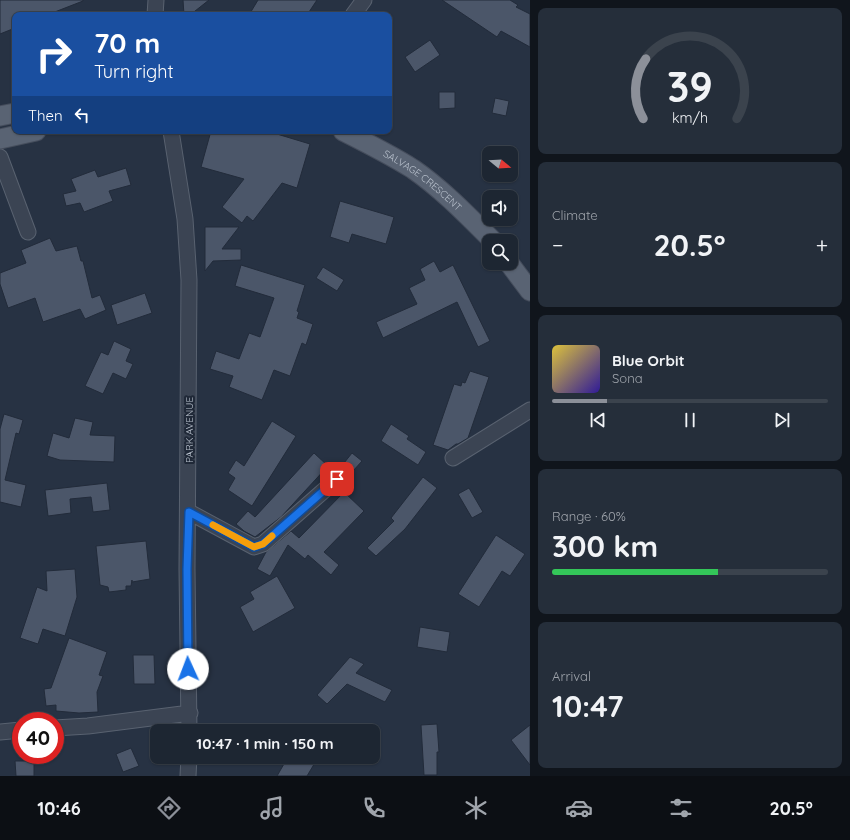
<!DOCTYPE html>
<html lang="en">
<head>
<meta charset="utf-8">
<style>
	body { margin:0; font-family:Quicksand,sans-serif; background:#252e3a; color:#f1f3f6; height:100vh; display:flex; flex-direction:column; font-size:15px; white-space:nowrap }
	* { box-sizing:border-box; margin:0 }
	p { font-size:13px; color:#a0a5ac }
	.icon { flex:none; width:22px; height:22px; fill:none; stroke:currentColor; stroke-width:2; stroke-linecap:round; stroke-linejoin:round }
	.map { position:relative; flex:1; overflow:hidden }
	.panel { display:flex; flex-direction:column; gap:8px; padding:8px; background:#10151c; width:320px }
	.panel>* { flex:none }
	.banner { position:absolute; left:12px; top:12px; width:380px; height:122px; border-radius:8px; box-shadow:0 1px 3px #0004,0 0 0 1px #3b434d; background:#1a4fa0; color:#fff; overflow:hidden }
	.needle { width:26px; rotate:108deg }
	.fabs { position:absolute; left:482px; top:146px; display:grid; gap:8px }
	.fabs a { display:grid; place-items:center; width:36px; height:36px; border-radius:8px; background:#1d2632; box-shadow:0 1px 3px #0004,0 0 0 1px #3b434d; font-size:20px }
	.speed { position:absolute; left:12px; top:712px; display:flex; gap:8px; font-size:20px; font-weight:700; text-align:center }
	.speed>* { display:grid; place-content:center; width:52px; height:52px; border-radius:50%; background:#1d2632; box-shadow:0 1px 3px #0004,0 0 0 1px #3b434d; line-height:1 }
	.speed .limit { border:6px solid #d22; background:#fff; color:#111 }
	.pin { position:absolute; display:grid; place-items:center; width:34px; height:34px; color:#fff; margin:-17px; border-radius:8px; box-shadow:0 2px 6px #0006 }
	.me { position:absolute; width:44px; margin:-22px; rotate:358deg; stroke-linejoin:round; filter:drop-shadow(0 0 3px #0008) }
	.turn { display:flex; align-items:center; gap:14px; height:84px; padding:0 16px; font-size:18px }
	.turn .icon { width:52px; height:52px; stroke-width:2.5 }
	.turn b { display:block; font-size:28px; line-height:34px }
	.then { display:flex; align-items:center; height:38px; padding:0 16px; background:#0003; gap:8px; font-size:15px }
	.big { font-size:30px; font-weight:800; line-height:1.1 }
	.panel .card { flex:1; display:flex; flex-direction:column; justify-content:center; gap:6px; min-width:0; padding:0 14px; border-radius:8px; background:#252e3a }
	.panel .dial { align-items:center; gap:0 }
	.dial svg { height:104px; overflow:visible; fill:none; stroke:#3b434d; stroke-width:7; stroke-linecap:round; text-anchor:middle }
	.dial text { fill:#f1f3f6; stroke:none }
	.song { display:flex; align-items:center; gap:12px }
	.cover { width:48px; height:48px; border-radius:6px; background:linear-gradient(135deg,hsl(50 70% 55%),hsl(250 70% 35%)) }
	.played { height:4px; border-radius:2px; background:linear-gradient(90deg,#8c9099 20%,#3b434d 20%) }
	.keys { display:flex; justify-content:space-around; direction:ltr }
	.heat { display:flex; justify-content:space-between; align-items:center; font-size:22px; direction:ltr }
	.charge { height:6px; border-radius:3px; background:linear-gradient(90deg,#34c759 60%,#3b434d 0) }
	.trip { position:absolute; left:150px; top:724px; width:230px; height:40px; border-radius:8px; background:#1d2632; box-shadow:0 1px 3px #0004,0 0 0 1px #3b434d; font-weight:800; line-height:40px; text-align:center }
	.menu { display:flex; height:64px; justify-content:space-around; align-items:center; background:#0c0f14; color:#a0a5ac }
	.menu .icon { width:28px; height:28px }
	.menu .current { color:#8c9099 }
	.menu b { font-size:18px; color:#f1f3f6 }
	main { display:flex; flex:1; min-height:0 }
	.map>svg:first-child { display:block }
	.building { fill:#4b5669; stroke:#222b3a }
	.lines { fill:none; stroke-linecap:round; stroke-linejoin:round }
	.minor-casing { stroke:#596270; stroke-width:17 }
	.major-casing { stroke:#454d5c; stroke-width:21 }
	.minor { stroke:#3b4453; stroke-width:15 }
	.major { stroke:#596373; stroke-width:19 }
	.route-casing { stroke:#114b97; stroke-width:10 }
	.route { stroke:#1a73e8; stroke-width:7 }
	.slow { stroke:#f59e0b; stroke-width:7 }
	.labels { text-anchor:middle; stroke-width:4; stroke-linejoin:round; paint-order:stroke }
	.street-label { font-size:10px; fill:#b8c0cc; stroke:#202938 }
</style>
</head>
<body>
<main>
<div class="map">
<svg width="530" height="776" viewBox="0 0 530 776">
	<rect width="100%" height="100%" fill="#273243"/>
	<path class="building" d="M0 0H83V1L47 15H15V28L0 34Z
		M183 0H209L190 15H184Z
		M258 0H317L307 15H249Z
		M442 0H510L518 5 516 7 530 14V47L501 31 497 37Z
		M430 40 440 55 415 72 405 57Z
		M439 92H455V108L439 109Z
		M495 98 509 101 506 116 492 113Z
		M211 131H251L264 134 265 131H267L310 144 297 188 282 183 253 221 247 216 242 223 222 207 244 179 201 167Z
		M126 168 131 185 109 191 113 201 84 212 80 203 66 206 63 194 76 191 71 179 95 170 98 177Z
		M340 201 394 217 386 244 352 234 349 243 330 237Z
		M205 227H239L222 249H241V260L213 261 205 271Z
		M50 238 56 251 77 246 81 261H83L92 298 100 295 106 310 85 319 80 309 43 322 35 298 8 308 0 284V273L26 263 21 250Z
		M434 261 440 272 453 265 490 341 478 347 457 302 383 338 376 322 417 304 409 288 425 280 420 269Z
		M241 265 305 285 297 311 299 312 297 318 313 324 306 345 302 343 290 376 274 370 262 400 229 387 233 376 210 369 216 351 239 359 249 333 260 337 274 298 235 286Z
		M323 267 344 280 337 291 316 278Z
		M145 293 152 313 117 325 111 305Z
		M114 341 131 349 126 361 133 364 126 379 113 373 103 394 85 386 101 352 108 355Z
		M470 371 489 377 468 438 458 444H456L448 450 433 445 454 384 461 386 462 382 465 383Z
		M4 414 23 420 19 434 16 433 5 480 26 485 21 507 0 502V429Z
		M75 418 93 422 90 435 115 436 114 462 60 460 47 456 53 433 69 438Z
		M272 421 296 436 252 506 228 490 235 478 228 473 236 460 244 466Z
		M391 424 409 436 407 439 426 452 418 465 381 441Z
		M314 453 328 466 281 517 255 537 244 531 236 524 248 511 255 517Z
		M352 453 362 461 353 471 344 463Z
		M423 477 437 488 405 529 376 556 367 548 394 521 391 518Z
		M107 483 110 510 93 512 91 497 70 499 71 513 48 516 45 490Z
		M469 488 483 512 472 518 458 494Z
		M344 492 364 511 324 552 339 565 331 575 308 555 305 559 288 545 270 576 257 569 266 552 291 531 299 538Z
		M496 535 525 554 510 576 502 571 479 607 458 594Z
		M146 541 150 579 132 582V580L131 586H126V590L109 592 108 587 100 585 96 546Z
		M75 569 77 597 65 636 43 629 38 644 20 638 37 587 47 591 46 571Z
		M277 576 295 608 253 632 240 607 254 599 250 592Z
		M420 627 450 632 447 652 417 647Z
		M69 638 107 652 99 675 103 676 97 692 98 712 79 713 56 711V705L46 706 44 689 51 688Z
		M133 655H154L155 684H134Z
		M350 657 364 664 356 673 392 690 385 702 347 684 327 704 317 695Z
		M437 724 439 752H437V775H424L421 725Z
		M530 725V765L511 740Z
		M131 748 139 766 123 772 116 754Z
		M288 757H308L316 761 307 776H277Z
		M15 761H34V776H16Z"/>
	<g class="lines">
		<g class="minor-casing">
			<path id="minor" d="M155 15 156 0
				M353 15 364 0
				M171 131 185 219 189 280 187 569 189 731
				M0 157 28 232
				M453 458 530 410
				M189 512 254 547 263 544 337 479
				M55 728 88 726 190 713
				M0 732 21 730
				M188 776 189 757"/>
		</g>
		<g class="major-casing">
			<g id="major">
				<path d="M0 116 15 113"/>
				<path id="s1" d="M343 131C367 143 391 155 413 169 442 189 468 216 493 241"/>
				<path d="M0 139 36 131"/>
				<path d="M509 263 530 291"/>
			</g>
		</g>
		<use href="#minor" class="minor"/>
		<use href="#major" class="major"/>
	</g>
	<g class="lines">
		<g class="route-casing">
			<path id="route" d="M188 669 187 569 189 512 254 547 263 544 337 479"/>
		</g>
		<use href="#route" class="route"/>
		<path class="slow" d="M213 525 254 547 263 544 272 536"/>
	</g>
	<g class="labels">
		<g class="street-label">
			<text dy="4" stroke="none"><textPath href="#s1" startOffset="94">SALVAGE CRESCENT</textPath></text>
			<text transform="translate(189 430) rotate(-90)" y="4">PARK AVENUE</text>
		</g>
	</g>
</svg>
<div class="fabs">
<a><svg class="needle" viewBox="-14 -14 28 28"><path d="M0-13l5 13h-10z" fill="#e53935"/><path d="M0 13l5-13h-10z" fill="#a0a5ac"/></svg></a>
<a><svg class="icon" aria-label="sound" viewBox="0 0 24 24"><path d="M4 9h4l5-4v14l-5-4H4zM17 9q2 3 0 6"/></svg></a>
<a><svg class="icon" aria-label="search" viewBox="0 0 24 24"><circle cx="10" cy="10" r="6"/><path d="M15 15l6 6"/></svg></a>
</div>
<div class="speed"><div class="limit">40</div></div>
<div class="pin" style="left:337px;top:479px;background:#d93025"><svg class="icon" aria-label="arrive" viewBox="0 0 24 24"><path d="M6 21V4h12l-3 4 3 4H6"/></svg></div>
<svg class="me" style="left:188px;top:669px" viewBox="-20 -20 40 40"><circle r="19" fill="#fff"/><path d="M0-13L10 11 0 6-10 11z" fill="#1a73e8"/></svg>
<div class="trip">10:47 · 1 min · 150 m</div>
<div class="banner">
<div class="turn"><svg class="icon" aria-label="right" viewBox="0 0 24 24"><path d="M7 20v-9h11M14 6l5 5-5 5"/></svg><div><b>70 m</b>Turn right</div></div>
<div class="then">Then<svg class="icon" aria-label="left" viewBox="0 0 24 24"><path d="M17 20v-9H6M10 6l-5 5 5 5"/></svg></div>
</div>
</div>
<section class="panel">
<div class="card dial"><svg viewBox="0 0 100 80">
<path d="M14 69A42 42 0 1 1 86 69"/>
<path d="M14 69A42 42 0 0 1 16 23" stroke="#8c9099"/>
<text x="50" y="56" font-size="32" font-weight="700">39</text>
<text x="50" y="72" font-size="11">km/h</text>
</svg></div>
<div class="card"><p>Climate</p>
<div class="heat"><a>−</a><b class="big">20.5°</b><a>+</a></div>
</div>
<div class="card">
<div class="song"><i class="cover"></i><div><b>Blue Orbit</b><p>Sona</p></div></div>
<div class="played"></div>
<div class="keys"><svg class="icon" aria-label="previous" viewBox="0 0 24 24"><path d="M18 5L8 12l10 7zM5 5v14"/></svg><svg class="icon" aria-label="pause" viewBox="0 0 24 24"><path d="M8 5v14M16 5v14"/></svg><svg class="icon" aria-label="next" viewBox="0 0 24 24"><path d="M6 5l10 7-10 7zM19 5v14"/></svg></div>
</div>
<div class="card"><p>Range · 60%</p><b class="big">300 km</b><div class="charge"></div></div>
<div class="card"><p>Arrival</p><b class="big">10:47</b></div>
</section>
</main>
<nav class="menu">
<b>10:46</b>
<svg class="icon current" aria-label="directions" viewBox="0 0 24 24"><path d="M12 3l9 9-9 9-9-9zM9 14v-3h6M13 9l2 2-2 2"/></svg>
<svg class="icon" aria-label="music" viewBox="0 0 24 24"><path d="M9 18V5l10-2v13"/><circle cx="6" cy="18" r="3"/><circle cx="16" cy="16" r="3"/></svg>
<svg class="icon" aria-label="phone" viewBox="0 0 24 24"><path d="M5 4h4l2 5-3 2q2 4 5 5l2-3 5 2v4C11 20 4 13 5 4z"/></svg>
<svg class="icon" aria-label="climate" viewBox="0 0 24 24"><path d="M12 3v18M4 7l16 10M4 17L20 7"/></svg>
<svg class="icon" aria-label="car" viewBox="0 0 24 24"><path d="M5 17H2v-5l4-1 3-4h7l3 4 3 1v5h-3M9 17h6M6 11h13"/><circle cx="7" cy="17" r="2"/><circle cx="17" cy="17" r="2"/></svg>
<svg class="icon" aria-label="filters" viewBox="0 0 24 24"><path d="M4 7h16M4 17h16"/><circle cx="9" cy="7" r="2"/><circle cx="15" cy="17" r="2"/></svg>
<b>20.5°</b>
</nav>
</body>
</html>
